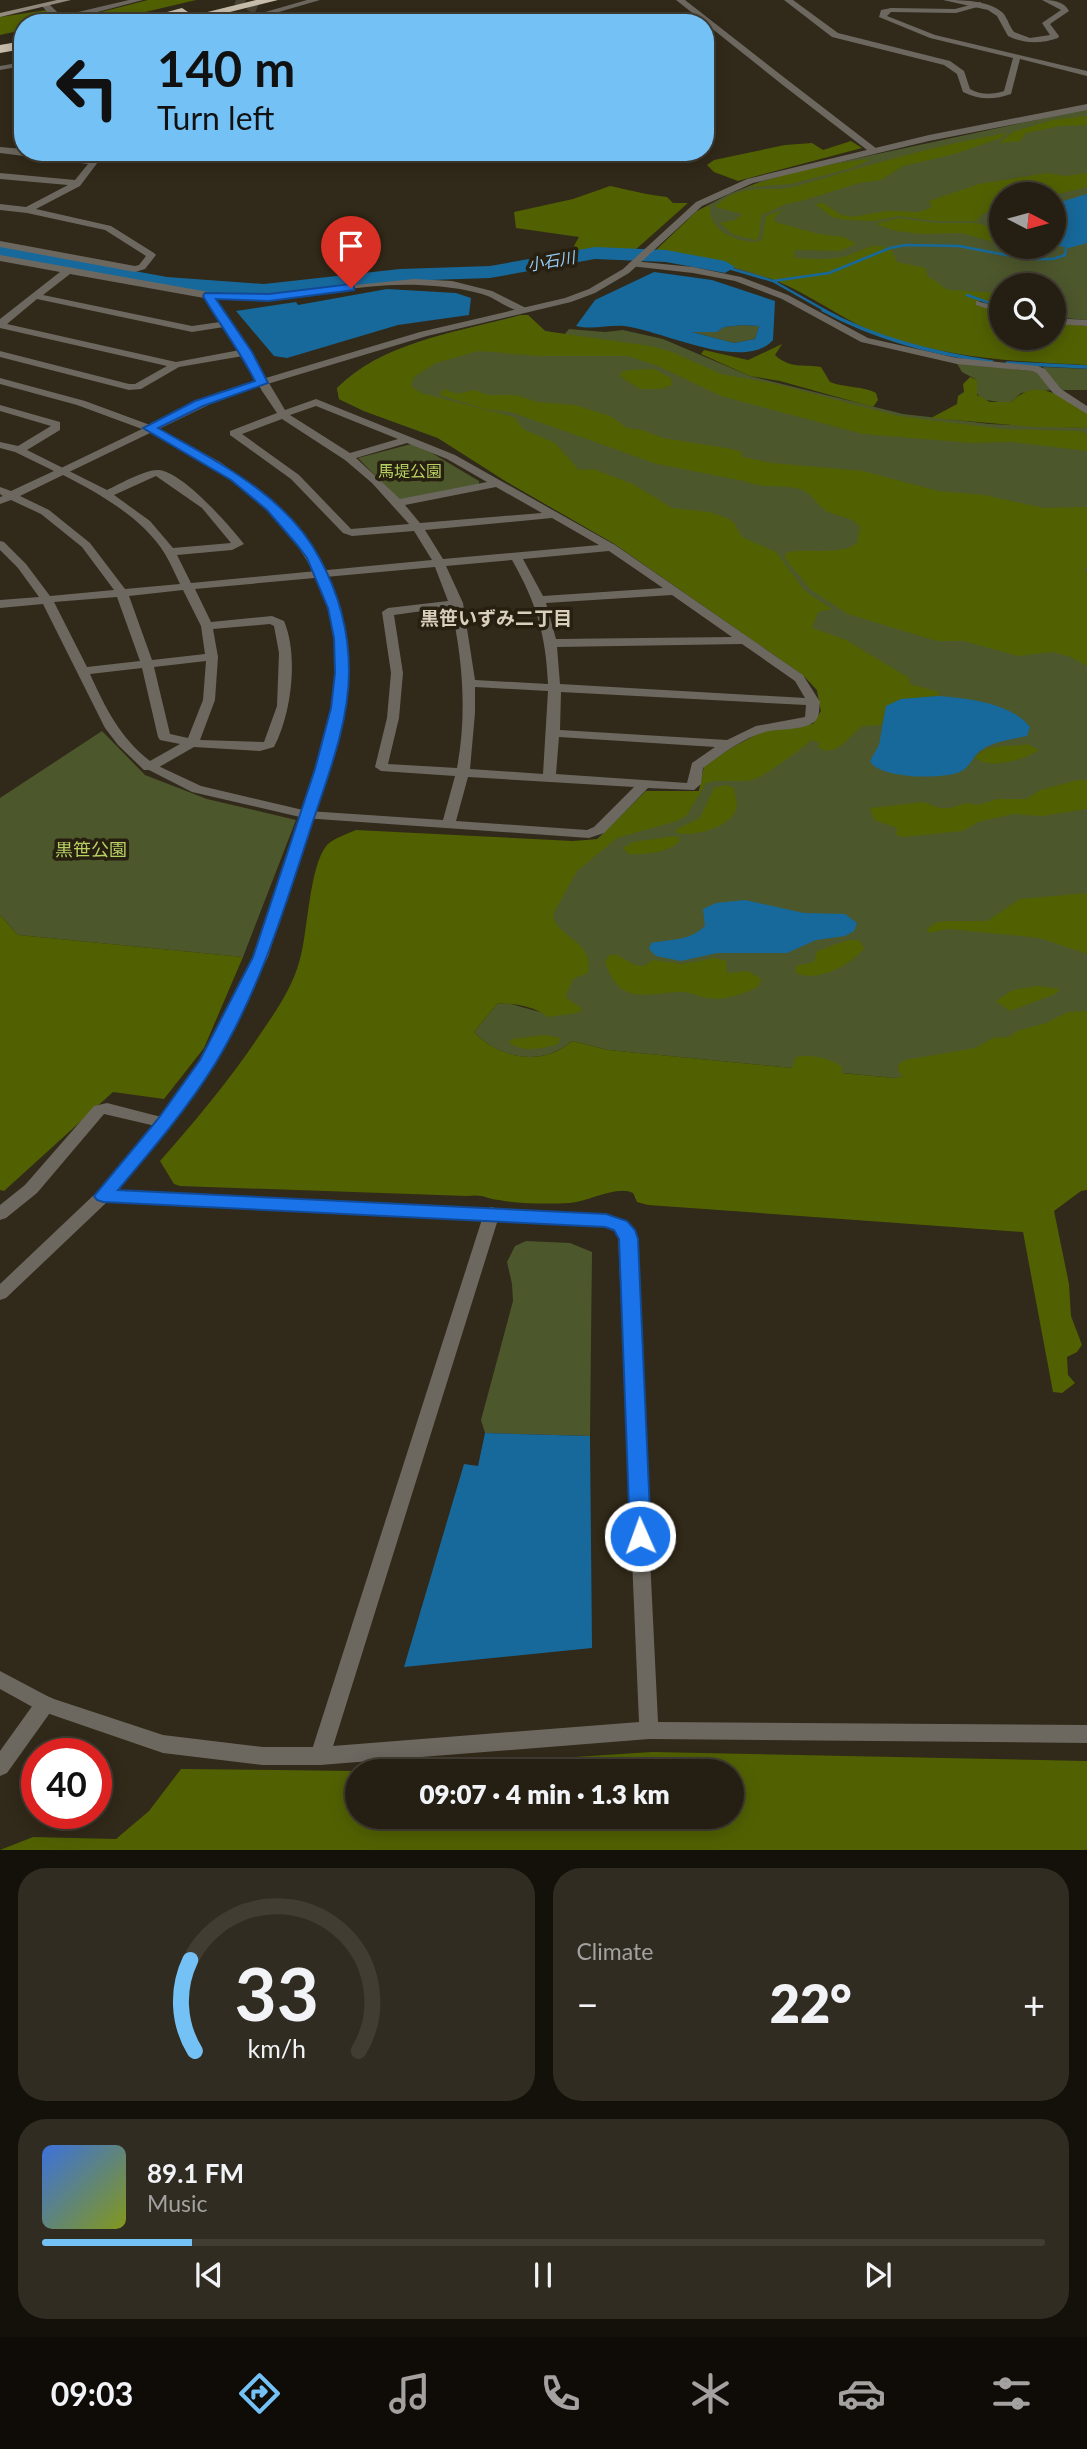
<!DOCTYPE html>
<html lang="en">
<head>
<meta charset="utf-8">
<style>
	body { margin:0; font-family:Lato,"Noto Sans JP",sans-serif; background:#312c21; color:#f1f3f6; height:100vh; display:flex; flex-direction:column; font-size:26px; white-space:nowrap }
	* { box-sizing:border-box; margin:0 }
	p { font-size:23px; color:#a3a2a0 }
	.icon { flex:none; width:38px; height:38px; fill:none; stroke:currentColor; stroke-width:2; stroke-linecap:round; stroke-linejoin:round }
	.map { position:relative; height:1850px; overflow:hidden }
	.side { display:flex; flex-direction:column; gap:18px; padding:18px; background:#14110a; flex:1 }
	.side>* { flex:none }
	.hud { position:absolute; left:14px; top:14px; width:700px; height:147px; border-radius:28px; box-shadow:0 4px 18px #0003,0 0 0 2px #423d33; background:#73c1f5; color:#111; overflow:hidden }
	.needle { width:46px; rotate:96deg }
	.controls { position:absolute; left:989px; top:182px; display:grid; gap:14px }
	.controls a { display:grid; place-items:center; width:77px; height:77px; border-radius:50%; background:#251f13; box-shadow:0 4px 18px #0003,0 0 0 2px #423d33; font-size:35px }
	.speed { position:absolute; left:21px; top:1738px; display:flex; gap:14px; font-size:35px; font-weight:700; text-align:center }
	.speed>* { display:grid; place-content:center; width:91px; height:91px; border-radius:50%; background:#251f13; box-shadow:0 4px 18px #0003,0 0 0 2px #423d33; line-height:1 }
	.speed .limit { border:10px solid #d22; background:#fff; color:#111 }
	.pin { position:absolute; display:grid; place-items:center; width:60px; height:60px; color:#fff; margin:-72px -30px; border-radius:50% 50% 50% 0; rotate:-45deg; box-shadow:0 0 7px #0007 }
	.pin .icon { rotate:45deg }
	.me { position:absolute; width:77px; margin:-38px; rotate:358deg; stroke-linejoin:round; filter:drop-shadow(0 0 5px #0008) }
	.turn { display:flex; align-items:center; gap:24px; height:147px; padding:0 28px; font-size:32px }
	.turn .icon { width:91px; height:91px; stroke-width:2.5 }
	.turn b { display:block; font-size:49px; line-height:60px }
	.big { font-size:52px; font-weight:800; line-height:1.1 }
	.side .card { flex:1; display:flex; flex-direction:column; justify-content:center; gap:10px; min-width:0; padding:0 24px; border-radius:28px; background:#312c21 }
	.side .dial { align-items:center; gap:0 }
	.dial svg { height:182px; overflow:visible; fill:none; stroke:#423d33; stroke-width:7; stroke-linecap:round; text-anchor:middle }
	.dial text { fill:#f1f3f6; stroke:none }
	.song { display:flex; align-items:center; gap:21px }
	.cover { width:84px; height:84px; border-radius:10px; background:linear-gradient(135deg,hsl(220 70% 55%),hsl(70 70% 35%)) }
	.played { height:7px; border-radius:4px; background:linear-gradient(90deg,#73c1f5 15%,#423d33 15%) }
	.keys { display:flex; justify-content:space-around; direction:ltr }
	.heat { display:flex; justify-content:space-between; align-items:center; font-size:38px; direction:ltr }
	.side .tiles { flex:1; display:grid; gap:18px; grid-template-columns:1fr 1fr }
	.card:last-child { grid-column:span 2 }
	.trip { position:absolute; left:345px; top:1759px; width:399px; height:70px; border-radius:35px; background:#251f13; box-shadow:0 4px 18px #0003,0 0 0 2px #423d33; font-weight:800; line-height:70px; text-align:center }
	.dock { display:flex; height:112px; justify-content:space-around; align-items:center; background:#0f0c08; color:#a3a2a0 }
	.dock .icon { width:49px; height:49px }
	.dock .active { color:#73c1f5 }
	.dock b { font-size:32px; color:#f1f3f6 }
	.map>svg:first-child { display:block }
	.green { fill:#4d572c; fill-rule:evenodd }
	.forest { fill:#516102 }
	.water { fill:#17699b; fill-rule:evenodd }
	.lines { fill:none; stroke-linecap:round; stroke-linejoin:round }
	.stream-far1 { stroke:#17699b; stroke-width:2.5 }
	.stream { stroke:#17699b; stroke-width:3.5 }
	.river { fill:#17699b; fill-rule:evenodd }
	.minor-tunnel { stroke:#4a4334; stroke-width:9; stroke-dasharray:9 4.5; stroke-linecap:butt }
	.minor { fill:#6c6860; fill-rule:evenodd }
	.tertiary { fill:#6c6860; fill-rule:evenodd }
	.secondary { fill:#928b7e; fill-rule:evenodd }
	.motorway { fill:#c9beab; fill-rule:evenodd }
	.route { fill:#1a73e8; stroke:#114b97; stroke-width:2 }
	.labels { text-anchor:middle; stroke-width:7; stroke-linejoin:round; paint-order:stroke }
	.far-water-label { font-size:16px; font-style:italic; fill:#96cdf8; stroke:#271f10 }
	.far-park-label { font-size:16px; fill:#b7d062; stroke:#271f10 }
	.park-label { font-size:18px; fill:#b7d062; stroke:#271f10 }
	.neighbourhood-label { font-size:19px; font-weight:bold; fill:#d9cfbb; stroke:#271f10 }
</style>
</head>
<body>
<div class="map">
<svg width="1087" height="1851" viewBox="0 0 1087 1851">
	<rect width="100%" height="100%" fill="#312919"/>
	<path class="green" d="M1087 109V320L1054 317V285H1001V306L982 300 766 278 714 262 653 253 697 211 729 194 775 176ZM1001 194H1054V247H1001Z
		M521 315H528L545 331 564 335 569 329 605 332 623 330 663 339 750 376 903 414 990 424 1087 428V1041L894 1078 608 1050 572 1041C543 1067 499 1059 474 1032L497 1004 507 1003 540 1012 541 894 646 791H699L704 767C722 753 741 742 762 732 777 726 797 726 813 724L821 711 817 690 803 675 613 543 507 482 438 438 364 411 339 399 337 388C384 341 459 332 521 315Z
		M743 325 759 326 755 339 734 343 692 332H717L724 327Z
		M956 362 1039 372 1052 390 1021 393 1011 402 1004 403 981 399 976 392 977 380 962 372Z
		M1043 367 1087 369V390H1059Z
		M415 443 479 481V485L400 501 358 458Z
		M102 731 145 775 207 799 296 820 243 957 18 935 0 915V798Z
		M526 1241 570 1243 592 1252 590 1436 485 1433 481 1420 513 1301 512 1284 507 1262 515 1246Z"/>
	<path class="forest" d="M148 0H196L99 23H63L72 19 52 23H23V30L0 35V17L54 9 57 12 43 14 41 17H70L97 13Z
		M1087 116V125L1060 126 1026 133 1020 141 999 143 1013 132 1052 120Z
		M1007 133 1001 138 955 154 903 166 881 180 859 183 801 201 786 204 761 215 759 237 756 240 734 235 720 223 735 220 743 214 715 207C742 180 769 194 797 186 867 166 935 145 1007 133Z
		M851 141 862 148 738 181 714 172 707 165 714 160 785 145 812 143 823 150Z
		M871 159 852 168 791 184 748 187C788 172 829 163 871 159Z
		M1047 173 1065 176 1087 173V187L1054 195 1001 194V207L982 214 977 221H936L899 216 874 221 847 220 832 217 815 204 823 203 841 215 853 217 886 211 920 212 932 207 929 201 979 184Z
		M610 186C630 190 647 195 667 197L673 203H688L634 251H571L579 237 516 228 514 212 573 199Z
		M710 205C705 229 742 247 762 240L766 216 782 210 774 218 775 222 819 234 844 237 857 244 839 251 795 250 794 257 797 258C812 259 828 260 843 257 860 253 871 240 891 249L897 262 925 268 928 277C938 280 940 287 949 290L999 293 1001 306 982 300 976 304 1001 313V338H1054V323L1087 326V365C1018 362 948 358 882 335 850 324 823 303 792 288 748 267 701 258 653 253L697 211Z
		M899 218 936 223H977L1001 231V244L961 233 922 234 896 231 875 224Z
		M521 315H528L545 331 650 346 672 352 721 374 776 384 898 416 1003 429 1080 431 1087 434V451L1012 442 972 443 863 434 721 396 658 366 628 356H541L478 351 436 363 414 377 411 386 421 393 514 417 523 429 555 443 579 470 593 469 633 484 672 508 709 512 727 518 734 523 742 537 776 552 805 591 832 609 818 612 812 628 846 640 909 678 910 684 939 692 938 696 901 699 886 706 881 725 862 726C849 737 835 759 818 747L819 743 812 740C801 749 763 778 751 780 736 783 722 778 706 783L686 816 677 821 617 838 577 871 553 914C553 936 596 941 588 973L573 979 566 995 568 999 583 1009 577 1013 548 1017C536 1007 513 1002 497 1004L474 1032C499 1059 544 1067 572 1041L608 1050 792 1068 796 1057C811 1054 830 1058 842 1067V1073L894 1078 903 1076 898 1071 899 1064 905 1060 975 1048 993 1038 1009 1037 1017 1031 1046 1023 1068 1012 1087 1011V1190L1081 1191 1054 1211 1069 1284 1071 1316 1082 1345 1077 1352 1067 1357 1068 1375 1075 1383 1062 1393 1053 1392 1023 1232 648 1205 637 1202 633 1193C617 1185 590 1201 570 1203 549 1204 520 1204 499 1200 484 1198 484 1194 467 1196L180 1186 174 1184 160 1161C197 1119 232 1077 263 1030 278 1008 293 986 300 959 308 932 309 866 327 845 334 838 347 834 356 830L573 841 598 839 646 791H699L704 767C722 753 741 742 762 732 776 726 797 726 813 724L821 711 817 690 803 675 613 543 507 482 438 438 364 411 339 399 337 388C384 341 459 332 521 315Z
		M782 344 775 355C790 369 803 364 821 367L830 382C845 388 864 386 876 393L878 400 873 407 780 381 750 376 701 354 704 350 748 360Z
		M654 369 671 378 672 385 661 389H640L621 377 620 373 629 370Z
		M970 377 977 380V395L990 402H1011C1038 376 1062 397 1087 413V428L1034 427 931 418 957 404 958 396 964 392 963 384Z
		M443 389 457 394 474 390 488 395H516L537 402 575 405 610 416 627 428 642 430 663 438 732 449 741 452 743 457 772 463 863 471 938 491 984 495 1043 508 1087 507V567L1084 570 1087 572V666L1071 657 1053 652 1018 656 964 641H937L848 614 811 590 786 560 785 555 788 552C808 548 841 556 857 543L860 527C851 515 838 518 825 510 816 504 812 493 800 489 781 484 763 489 744 481L657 464 511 412 485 409 440 395Z
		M1027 744 1039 750C1024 760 991 770 975 758 987 742 1009 748 1027 744Z
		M1078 780H1087V809L1042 816 1013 814 978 822 963 831 903 837 896 835 897 828 874 820 870 808 923 802 939 808H950L966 803 978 805 998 799H1026L1040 790Z
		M726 785 734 788C734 794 737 798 737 804 736 827 694 837 677 833L675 830 700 818 714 788Z
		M675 836 679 837V842C666 853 643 855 628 854L623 848 633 842Z
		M1087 893V954L1040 938 948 929 928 933 927 929 935 923 944 921H987L1020 899Z
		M0 915 18 935 243 957 204 1048 164 1099 113 1092 4 1191 0 1190Z
		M848 940H859L864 948C852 965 816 983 796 973V966L814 962 817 951Z
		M615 954 635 965 644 966 653 960 683 964 715 958 726 961 727 973 748 971 761 979 759 986C746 994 723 1001 708 998 699 997 691 992 681 992 645 993 620 1007 605 962L608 956Z
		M1038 986 1060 989 1055 994 1010 1011 996 1001 1013 990Z
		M545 1035 560 1038 558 1044C543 1049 521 1053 509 1042L512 1039Z
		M652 1752 1087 1761V1850H0L33 1837 116 1839 149 1811 181 1769 357 1771V1816H732V1771H358Z"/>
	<path class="water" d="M1087 194V243L1069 248 1054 245V204Z
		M654 272 712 280 775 301 773 340C744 373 661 330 624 326 608 325 592 330 576 326L595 300ZM743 325 759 326 755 339 734 343 692 332H717L724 327Z
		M387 289 456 293 471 298 469 315 398 325 287 358 274 356 236 311 296 302 298 305Z
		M938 696C967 698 1011 703 1030 727L1027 736C1013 739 991 742 980 751 971 758 970 769 957 773 940 779 879 779 870 761L879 745 886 706 901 699Z
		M745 900 804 913 845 914 857 923 854 931 845 936 816 940 787 953H717L681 961 656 956 649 949 651 943C671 939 690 941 705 926L703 909 716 903Z
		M485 1433 590 1436 592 1648 404 1667 464 1464 478 1466Z"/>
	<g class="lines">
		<path class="stream-far1" d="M725 267 773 281 826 311
			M773 281 829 273 890 248 906 245 959 246 1027 259H1053L1065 255 1066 248
			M967 295 1001 307"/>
		<path class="stream" d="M823 310C876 339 933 353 992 362
			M1007 363 1087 367"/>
		<path class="river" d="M0 246 167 277 264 284 400 269 490 266 595 247 666 250 725 261 735 267 725 273 666 262 595 259 490 278 400 281 264 296 167 289 0 258Z"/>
		<path class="minor-tunnel" d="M236 0 257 10
			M84 21 86 23"/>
		<path class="minor" d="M129 0H143L71 19V22C57 23 51 16 42 6L49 4 61 16Z
			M307 0H320L241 23H227Z
			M784 0H793L838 33 950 61 964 71 970 89C981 95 992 95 1004 91L1013 58 930 38 879 17 881 10 891 8 955 9 981 2V6L956 13 891 12 887 16 935 35 1087 71V76L1020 59 1011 94C994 100 979 100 963 92L957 74 944 65 832 37Z
			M23 62V66L0 70V66Z
			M784 82H790L877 149V153H871L784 86Z
			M0 147 23 149V152H46L97 160 98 162 80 186 36 209 111 226 154 253 156 255 145 269 135 272 0 247V241L135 266 139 265 146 256 105 230 27 213 0 210V204L26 207 68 185 0 179V173L75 180 88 164 0 153Z
			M0 255 220 294 258 295 414 279 452 281 492 291 526 308V312C512 313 497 298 482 294 461 288 440 286 419 285 350 282 284 306 215 299L247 346 285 410 316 399 455 455 615 545 803 675 820 702C819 708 820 718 814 722 802 731 780 728 765 732 743 738 722 754 703 768L701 784 694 790 648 788 604 833 589 838 303 818 301 815 303 812 308 811 443 820 455 776 381 771 375 767 387 718 391 673 382 612 388 608 448 601 435 567 195 589 211 622 272 616 284 621C299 656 291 715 274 747L260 751 194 747 154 770H144L118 745 105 728 43 604 0 608V600L39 597 18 568 0 550V541L4 542 26 564 50 596 114 590 82 547 41 514 11 500 0 504V497L3 496 0 494V487L11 491 54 471 15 452 0 448V442L18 446 51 426 0 411V405L60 422V430L27 450 107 490C120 484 144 470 158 470 182 471 229 525 244 544L232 550 177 555 191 583 432 560 414 531 352 536 343 533 291 479 230 435V431L277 413 262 391 243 356 179 367 141 389 129 390 0 357V351L129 384H135L167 366 0 328V319L60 272 0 261ZM70 274 204 298 220 322 192 326 43 295ZM37 299 192 332 224 327 240 350 176 362 7 324ZM316 406 398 439 350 453 290 415ZM282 419 345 460 372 483 409 524 351 529 299 475 242 434ZM407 443 447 459 487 482 400 499 356 458ZM63 475C100 494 143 518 165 554 171 564 175 574 180 584L125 589 90 543 49 510 20 496ZM156 476 202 508 231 543 173 548 150 521 114 495ZM496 487 542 513 420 523 405 505ZM552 518 599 545 443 559 425 530ZM609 551 663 588 543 596 523 559ZM512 560C536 602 546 635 548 684L475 680 463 603 446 566ZM183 590 201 626 205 654 152 660 129 596ZM672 595 732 637 556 639 546 603ZM117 597 140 661 87 667 54 602ZM451 607C463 660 467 714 457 768L388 764 399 718 403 673 394 615ZM270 624 274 626 279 653 277 706 264 742 200 740 215 700 218 657 213 629ZM742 644 795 681 805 698 560 684 557 647ZM206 661 203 700 188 738 170 734 154 667ZM142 668 158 737 160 740 180 744 150 761C120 738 105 707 90 674ZM475 687 548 691 543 774 470 769 475 713ZM561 692 806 705 805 717 756 726 727 740 560 730ZM559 737 715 747 692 763 687 783 556 774ZM468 777 634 787 594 827 587 830 456 821Z
			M633 261 693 267 741 277 788 295 868 338 957 358 1038 366 1045 369 1061 389 1087 406V414L1053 393 1037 373 1032 371 957 364 861 342 782 299 735 281 693 273 630 266 628 264Z
			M976 301 1001 307V313L976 305Z
			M1054 318 1087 320V326L1054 324Z
			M107 1103 169 1119 172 1123 169 1127 164 1128 104 1114 37 1193 6 1218 0 1220V1205L25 1185 94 1106Z
			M492 1207 498 1209 500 1213 330 1756 327 1762 320 1765 313 1762 310 1756 484 1213 486 1209Z
			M45 1696 52 1698 55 1704 52 1710 7 1773 0 1776V1751L38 1698Z"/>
		<path class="tertiary" d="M676 0H685L790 82V86H784Z
			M943 0C962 0 989 0 1003 13 1008 19 1009 26 1014 32L1030 38 1050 35 1042 23 1061 10 1042 0C1052 0 1064 1 1069 11L1050 24 1059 36 1058 38C1041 44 1024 44 1008 36L997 16 988 10Z
			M1087 104V110L929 141 753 183 702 206 629 273 595 293 571 302 427 336 227 396 159 429 220 462 261 492 276 505 317 556 341 608 347 638 348 673 344 708 328 769 268 957 213 1066 169 1127 116 1191 606 1215 632 1226 634 1230 658 1722 1087 1725V1743L649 1739 320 1765H263L163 1753 38 1710 0 1689V1671L51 1698 163 1735 263 1747H320L639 1722 618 1233 604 1227 107 1202 6 1298 0 1300V1284L97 1192 159 1119 201 1060 254 957 300 817 192 792 143 767 144 764H154L201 786 303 810C316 766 332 721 336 675 342 587 283 510 211 466 192 454 171 444 150 433L67 473H59V469L142 429 77 405 0 384V378L85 401 150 425 219 392 420 332 565 298 589 289 623 269 696 202 747 179 929 135Z"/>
		<path class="secondary" d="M57 0H71L0 17V13Z"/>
		<path class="motorway" d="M256 0H278L186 23H163Z
			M182 8 188 12 186 14 149 23H126Z
			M23 41V49L0 53V45Z"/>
	</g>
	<path class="route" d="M351 284 354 285V290L269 301 216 299 252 352 268 383 203 406 158 428C217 462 287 495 320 559 339 594 349 631 349 671 349 723 328 776 312 824 285 907 260 990 215 1064 187 1109 152 1150 118 1190L606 1214 627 1221 635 1230 638 1239 651 1536 648 1542 640 1545 633 1542 630 1536 619 1239 614 1230 605 1227 103 1202 97 1200 94 1196 158 1119 200 1060 253 957 315 769 331 708 335 673 334 638 328 608 307 558 298 546 267 510 231 480 143 428 195 401 255 381C240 351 220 325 203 296L205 293 269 294Z"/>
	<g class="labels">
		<g class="far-water-label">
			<text transform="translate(551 261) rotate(-10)" y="6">小石川</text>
		</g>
		<g class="far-park-label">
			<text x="410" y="477">馬堤公園</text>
		</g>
		<g class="park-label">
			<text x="91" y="856">黒笹公園</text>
		</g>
		<g class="neighbourhood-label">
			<text x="496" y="625">黒笹いずみ二丁目</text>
		</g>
	</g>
</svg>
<div class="controls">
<a><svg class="needle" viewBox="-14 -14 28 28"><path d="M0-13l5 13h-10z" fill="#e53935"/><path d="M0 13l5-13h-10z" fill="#a3a2a0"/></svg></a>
<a><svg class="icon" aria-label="search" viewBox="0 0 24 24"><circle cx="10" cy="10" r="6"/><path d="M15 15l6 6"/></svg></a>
</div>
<div class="speed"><div class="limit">40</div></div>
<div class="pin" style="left:351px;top:288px;background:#d93025"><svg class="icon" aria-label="arrive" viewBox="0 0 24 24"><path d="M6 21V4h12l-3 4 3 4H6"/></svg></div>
<svg class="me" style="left:640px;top:1536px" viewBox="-20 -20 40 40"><circle r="17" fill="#1a73e8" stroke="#fff" stroke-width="3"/><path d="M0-11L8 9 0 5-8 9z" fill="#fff"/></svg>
<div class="trip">09:07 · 4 min · 1.3 km</div>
<div class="hud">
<div class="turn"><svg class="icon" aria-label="left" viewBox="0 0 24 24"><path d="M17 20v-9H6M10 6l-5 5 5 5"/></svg><div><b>140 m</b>Turn left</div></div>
</div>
</div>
<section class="side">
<div class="tiles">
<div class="card dial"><svg viewBox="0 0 100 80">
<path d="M14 69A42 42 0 1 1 86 69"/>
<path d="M14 69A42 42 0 0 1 12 29" stroke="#73c1f5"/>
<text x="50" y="56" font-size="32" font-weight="700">33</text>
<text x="50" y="72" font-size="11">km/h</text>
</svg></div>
<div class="card"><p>Climate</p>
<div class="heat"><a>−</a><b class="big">22°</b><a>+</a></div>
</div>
<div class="card">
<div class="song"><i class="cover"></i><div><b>89.1 FM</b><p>Music</p></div></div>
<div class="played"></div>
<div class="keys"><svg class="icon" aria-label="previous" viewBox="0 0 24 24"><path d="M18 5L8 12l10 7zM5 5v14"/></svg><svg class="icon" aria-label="pause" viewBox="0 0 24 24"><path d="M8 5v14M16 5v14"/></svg><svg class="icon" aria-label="next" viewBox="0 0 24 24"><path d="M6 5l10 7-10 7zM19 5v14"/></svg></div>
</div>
</div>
</section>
<nav class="dock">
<b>09:03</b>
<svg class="icon active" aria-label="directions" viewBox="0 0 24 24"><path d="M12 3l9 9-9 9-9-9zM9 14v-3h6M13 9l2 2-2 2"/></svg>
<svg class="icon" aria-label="music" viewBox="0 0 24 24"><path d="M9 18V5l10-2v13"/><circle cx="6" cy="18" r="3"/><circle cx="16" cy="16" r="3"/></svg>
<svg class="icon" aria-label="phone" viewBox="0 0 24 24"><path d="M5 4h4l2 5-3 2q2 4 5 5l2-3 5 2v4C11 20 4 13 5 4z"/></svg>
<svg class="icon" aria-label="climate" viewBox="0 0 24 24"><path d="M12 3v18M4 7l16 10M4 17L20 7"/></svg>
<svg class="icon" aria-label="car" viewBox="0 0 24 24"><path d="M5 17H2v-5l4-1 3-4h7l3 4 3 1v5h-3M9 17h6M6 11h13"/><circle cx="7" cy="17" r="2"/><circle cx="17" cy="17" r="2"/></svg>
<svg class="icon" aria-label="filters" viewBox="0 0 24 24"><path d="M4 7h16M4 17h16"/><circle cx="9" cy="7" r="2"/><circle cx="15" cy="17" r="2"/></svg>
</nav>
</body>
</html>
